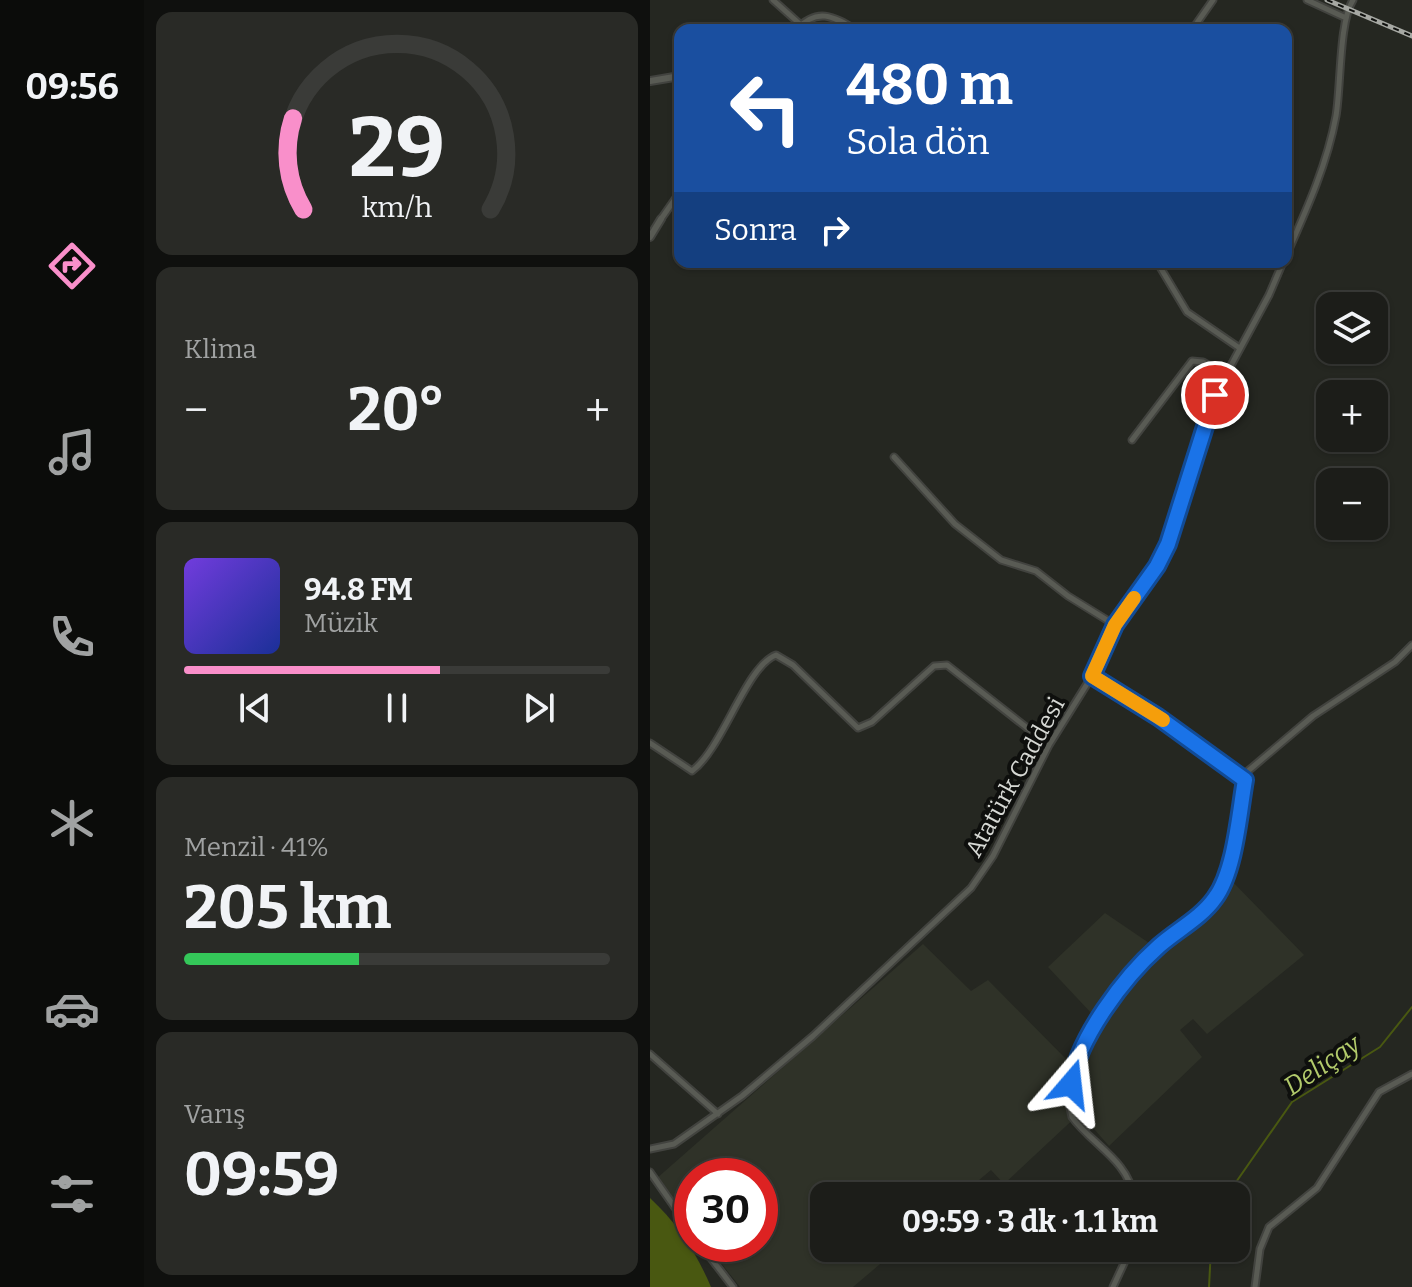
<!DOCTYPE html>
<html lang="tr">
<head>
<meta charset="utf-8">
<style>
	body { margin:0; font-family:Bitter,serif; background:#292a26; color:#f1f3f6; height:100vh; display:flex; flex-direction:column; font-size:30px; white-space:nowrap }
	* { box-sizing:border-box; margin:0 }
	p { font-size:26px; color:#a0a2a2 }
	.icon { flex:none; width:44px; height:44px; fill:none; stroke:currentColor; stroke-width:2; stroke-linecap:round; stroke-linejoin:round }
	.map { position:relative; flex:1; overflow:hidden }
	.details { display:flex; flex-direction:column; gap:12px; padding:12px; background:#0f100e; width:506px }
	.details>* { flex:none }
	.guide { position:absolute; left:24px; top:24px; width:618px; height:244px; border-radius:16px; box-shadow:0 2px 6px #0004,0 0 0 2px #3a3b38; background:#1a4fa0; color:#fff; overflow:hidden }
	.buttons { position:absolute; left:666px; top:292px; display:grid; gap:16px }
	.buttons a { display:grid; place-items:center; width:72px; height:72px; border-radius:16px; background:#1c1d19; box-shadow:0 2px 6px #0004,0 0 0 2px #3a3b38; font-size:40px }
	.speed { position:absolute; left:24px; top:1158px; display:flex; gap:16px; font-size:40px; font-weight:700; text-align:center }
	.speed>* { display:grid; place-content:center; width:104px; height:104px; border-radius:50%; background:#1c1d19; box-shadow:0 2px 6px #0004,0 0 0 2px #3a3b38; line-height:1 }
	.speed .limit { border:12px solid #d22; background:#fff; color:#111 }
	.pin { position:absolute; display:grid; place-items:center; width:68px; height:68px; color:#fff; margin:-34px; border:4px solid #fff; border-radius:50%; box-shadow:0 2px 8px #0007 }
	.me { position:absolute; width:88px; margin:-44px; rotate:17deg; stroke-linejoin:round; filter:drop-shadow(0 0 6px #0008) }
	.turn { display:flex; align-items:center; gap:28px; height:168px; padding:0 40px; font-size:36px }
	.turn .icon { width:104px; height:104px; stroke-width:2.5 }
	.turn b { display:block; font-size:56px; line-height:68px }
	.then { display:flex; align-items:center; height:76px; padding:0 40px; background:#0003; gap:16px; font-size:30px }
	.big { font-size:60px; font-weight:700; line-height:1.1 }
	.details .tile { flex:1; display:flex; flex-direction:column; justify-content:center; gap:12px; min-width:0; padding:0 28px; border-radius:16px; background:#292a26 }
	.details .dial { align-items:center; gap:0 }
	.dial svg { height:208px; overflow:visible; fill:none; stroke:#3a3b38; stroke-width:7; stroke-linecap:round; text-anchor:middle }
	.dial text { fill:#f1f3f6; stroke:none }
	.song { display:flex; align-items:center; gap:24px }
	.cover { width:96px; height:96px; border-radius:12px; background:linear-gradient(135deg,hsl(260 70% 55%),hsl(230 70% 35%)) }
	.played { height:8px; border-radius:4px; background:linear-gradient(90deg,#f98fca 60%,#3a3b38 60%) }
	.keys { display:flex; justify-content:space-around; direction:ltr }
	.heat { display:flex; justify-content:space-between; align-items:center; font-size:44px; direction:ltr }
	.charge { height:12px; border-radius:6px; background:linear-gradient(90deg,#34c759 41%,#3a3b38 0) }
	.trip { position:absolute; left:160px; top:1182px; width:440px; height:80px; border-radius:16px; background:#1c1d19; box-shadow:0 2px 6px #0004,0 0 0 2px #3a3b38; font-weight:700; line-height:80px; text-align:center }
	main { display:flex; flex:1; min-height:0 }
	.tab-bar { display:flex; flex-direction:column; width:144px; justify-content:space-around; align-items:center; background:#0b0c0a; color:#a0a2a2 }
	.tab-bar .icon { width:56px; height:56px }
	.tab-bar .selected { color:#f98fca }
	.tab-bar b { font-size:36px; color:#f1f3f6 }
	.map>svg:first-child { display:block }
	.built { fill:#2f3228 }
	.water { fill:#495811 }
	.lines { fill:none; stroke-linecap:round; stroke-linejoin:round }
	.stream { stroke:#495811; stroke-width:2 }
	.minor-casing { stroke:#42433f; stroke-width:9 }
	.tertiary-casing { stroke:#42433f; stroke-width:10 }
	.minor { stroke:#595b54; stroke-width:5 }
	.tertiary { stroke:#595b54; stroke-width:6 }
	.rail-casing { stroke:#a6a8a3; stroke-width:5 }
	.rail { stroke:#0e0f0d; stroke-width:2; stroke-dasharray:6; stroke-linecap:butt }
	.route-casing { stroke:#114b97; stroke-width:20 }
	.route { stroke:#1a73e8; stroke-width:14 }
	.slow { stroke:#f59e0b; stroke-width:14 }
	.labels { text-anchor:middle; stroke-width:8; stroke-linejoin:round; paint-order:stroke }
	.street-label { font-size:24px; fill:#d6d8d4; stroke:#0e0f0d }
	.water-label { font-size:26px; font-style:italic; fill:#b2ca6b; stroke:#0e0f0d }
</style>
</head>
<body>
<main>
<nav class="tab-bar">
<b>09:56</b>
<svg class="icon selected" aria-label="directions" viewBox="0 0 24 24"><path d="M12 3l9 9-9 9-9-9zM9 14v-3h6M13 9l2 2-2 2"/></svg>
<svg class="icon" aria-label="music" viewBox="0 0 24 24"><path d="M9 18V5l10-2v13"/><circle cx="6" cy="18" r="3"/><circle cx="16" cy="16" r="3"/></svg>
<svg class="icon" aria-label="phone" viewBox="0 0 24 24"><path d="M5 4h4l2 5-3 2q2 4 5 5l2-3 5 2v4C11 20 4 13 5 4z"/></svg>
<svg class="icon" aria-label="climate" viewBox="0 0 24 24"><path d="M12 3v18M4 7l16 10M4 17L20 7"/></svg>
<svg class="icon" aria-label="car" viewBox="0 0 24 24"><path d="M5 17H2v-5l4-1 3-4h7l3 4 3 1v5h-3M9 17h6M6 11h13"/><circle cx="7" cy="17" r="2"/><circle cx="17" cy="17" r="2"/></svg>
<svg class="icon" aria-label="filters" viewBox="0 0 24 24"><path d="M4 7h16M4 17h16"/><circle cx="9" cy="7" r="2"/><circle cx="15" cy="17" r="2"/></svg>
</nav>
<section class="details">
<div class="tile dial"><svg viewBox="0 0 100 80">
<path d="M14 69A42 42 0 1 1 86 69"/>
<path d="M14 69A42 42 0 0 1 10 34" stroke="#f98fca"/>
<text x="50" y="56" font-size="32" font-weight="700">29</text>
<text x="50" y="72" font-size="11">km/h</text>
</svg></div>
<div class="tile"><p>Klima</p>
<div class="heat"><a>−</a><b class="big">20°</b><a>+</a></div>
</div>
<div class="tile">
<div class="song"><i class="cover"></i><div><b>94.8 FM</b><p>Müzik</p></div></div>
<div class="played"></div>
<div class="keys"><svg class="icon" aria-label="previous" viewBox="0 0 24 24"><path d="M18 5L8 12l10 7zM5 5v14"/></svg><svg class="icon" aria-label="pause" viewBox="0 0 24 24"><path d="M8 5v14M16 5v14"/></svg><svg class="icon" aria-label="next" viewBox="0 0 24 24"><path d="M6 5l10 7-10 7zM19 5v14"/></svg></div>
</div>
<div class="tile"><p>Menzil · 41%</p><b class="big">205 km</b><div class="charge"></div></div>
<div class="tile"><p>Varış</p><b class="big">09:59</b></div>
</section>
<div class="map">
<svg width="762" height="1287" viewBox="0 0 762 1287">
	<rect width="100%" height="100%" fill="#252721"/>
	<path class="built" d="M580 879 654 955 557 1034 543 1019 530 1030 552 1057 459 1146 430 1113 354 1184 341 1170 310 1196H174V1248H249L203 1287H90L56 1244H110V1176H42V1225L6 1179 273 944 321 991 338 980 417 1060 443 1015 398 967 455 913 502 945Z"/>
	<path class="water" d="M0 1198C28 1224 46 1252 61 1287H0Z"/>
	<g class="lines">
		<path class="stream" d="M580 1196 584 1185 642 1102 730 1047 762 1007
			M559 1287 561 1248"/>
		<g class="minor-casing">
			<path id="minor" d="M123 0 151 25
				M657 0 696 18
				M146 30C167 7 183 16 206 30
				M542 30 563 0
				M11 219 30 192
				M636 256C656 211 677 165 686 116 691 87 689 21 703 0
				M507 262 537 312 588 347
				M482 440 542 361 553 362 575 374
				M244 457 305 524 351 560 386 571 418 596 465 625
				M442 676 508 717 595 780
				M0 743 42 771C73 748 96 666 126 655L143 665 208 728 222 722 284 666 297 665 399 745
				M0 1054 68 1114
				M0 1149 24 1144 92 1096 163 1036 321 888 343 856 399 745 442 676 465 625 507 566 518 544 565 395 619 295 633 262
				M0 1172 42 1232
				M483 1196C479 1161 441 1144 422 1117 406 1062 464 992 499 955 524 928 556 915 574 882L598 771 663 716 745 662 762 645
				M50 1244 83 1287
				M463 1287 481 1248
				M605 1287 610 1249 619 1227 667 1188 729 1092 762 1074"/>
		</g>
		<g class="tertiary-casing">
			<path id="tertiary" d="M0 81 30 76
				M0 237 11 219"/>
		</g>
		<use href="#minor" class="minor"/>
		<use href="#tertiary" class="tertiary"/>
		<g class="rail-casing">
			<path id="rail" d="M677 0 762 36"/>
		</g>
		<use href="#rail" class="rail"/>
	</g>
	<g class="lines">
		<g class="route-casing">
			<path id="route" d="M421 1084C428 1038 474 977 509 946 527 930 551 918 565 898 585 871 589 814 595 780L508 717 442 676 465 625 507 566 518 544 565 395"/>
		</g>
		<use href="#route" class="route"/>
		<path class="slow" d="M484 598 465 625 442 676 513 720"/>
	</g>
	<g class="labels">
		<g class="street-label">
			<text transform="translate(365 777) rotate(-61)" y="8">Atatürk Caddesi</text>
		</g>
		<g class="water-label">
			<text transform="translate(672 1065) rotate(-34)" y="9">Deliçay</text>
		</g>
	</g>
</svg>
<div class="buttons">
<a><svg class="icon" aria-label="layers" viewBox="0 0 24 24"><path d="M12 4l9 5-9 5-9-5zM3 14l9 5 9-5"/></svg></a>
<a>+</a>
<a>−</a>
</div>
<div class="speed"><div class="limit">30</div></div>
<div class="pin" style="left:565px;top:395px;background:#d93025"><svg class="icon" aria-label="arrive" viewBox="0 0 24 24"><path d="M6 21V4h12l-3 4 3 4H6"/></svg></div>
<svg class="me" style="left:421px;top:1084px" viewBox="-20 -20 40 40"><path d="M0-17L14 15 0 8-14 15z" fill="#1a73e8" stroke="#fff" stroke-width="4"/></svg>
<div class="trip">09:59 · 3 dk · 1.1 km</div>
<div class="guide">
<div class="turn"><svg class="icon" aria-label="left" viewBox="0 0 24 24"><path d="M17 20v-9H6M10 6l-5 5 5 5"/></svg><div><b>480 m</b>Sola dön</div></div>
<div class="then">Sonra<svg class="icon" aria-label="right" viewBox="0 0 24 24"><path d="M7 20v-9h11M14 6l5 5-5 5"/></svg></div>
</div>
</div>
</main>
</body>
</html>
